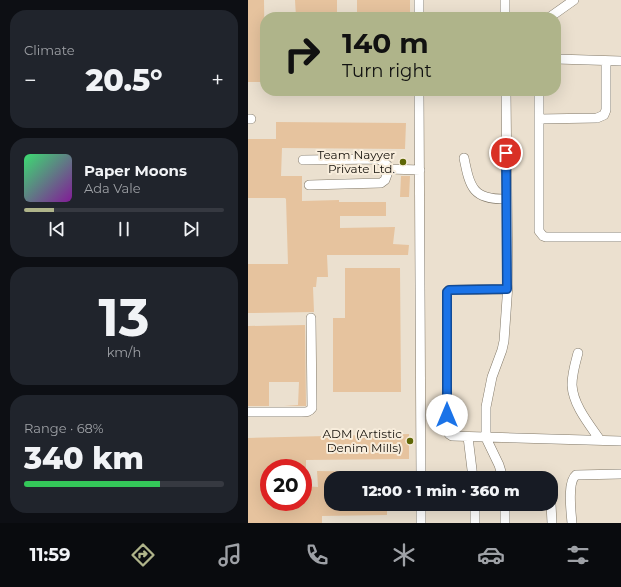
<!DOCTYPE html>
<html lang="en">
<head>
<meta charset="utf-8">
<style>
	body { margin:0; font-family:Montserrat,sans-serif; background:#20242c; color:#f1f3f6; height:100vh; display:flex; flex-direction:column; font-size:15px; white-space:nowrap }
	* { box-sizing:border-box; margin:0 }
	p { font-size:13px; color:#9ea1a6 }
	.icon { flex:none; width:22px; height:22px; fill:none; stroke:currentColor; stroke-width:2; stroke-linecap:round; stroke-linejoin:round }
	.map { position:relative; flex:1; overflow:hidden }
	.panel { display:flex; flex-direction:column; gap:10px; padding:10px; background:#0d0f14; width:248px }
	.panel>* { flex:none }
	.hud { position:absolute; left:12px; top:12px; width:301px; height:84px; border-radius:16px; box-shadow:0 4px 16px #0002; background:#afb48a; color:#111; overflow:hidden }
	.speed { position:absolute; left:12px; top:459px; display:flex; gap:8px; font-size:20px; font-weight:700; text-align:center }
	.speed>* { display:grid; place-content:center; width:52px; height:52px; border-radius:50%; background:#171b24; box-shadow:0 4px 16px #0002; line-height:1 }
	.speed .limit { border:6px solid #d22; background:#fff; color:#111 }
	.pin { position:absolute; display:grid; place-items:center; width:34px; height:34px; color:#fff; margin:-17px; border:2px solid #fff; border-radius:50%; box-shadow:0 1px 4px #0007 }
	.me { position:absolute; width:44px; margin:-22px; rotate:0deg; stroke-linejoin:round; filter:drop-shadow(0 0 3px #0008) }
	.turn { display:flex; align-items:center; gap:14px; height:84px; padding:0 16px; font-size:18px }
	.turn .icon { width:52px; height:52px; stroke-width:2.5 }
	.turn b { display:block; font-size:28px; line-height:34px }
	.big { font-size:30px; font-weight:800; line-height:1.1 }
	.panel .widget { flex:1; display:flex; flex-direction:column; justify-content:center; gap:6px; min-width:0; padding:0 14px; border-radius:16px; background:#20242c }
	.panel .dial { align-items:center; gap:0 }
	.dial b { font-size:52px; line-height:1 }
	.song { display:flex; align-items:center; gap:12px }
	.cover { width:48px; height:48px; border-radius:6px; background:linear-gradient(135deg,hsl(140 70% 55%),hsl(290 70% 35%)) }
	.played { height:4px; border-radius:2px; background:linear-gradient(90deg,#afb48a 15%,#363941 15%) }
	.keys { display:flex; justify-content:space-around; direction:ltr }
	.heat { display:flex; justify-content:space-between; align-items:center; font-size:22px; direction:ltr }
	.charge { height:6px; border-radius:3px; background:linear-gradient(90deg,#34c759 68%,#363941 0) }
	.trip { position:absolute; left:76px; top:471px; width:234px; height:40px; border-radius:16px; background:#171b24; box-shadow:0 4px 16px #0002; font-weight:800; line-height:40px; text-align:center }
	.dock { display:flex; height:64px; justify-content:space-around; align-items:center; background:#090b0e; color:#9ea1a6 }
	.dock .icon { width:28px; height:28px }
	.dock .selected { color:#afb48a }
	.dock b { font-size:18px; color:#f1f3f6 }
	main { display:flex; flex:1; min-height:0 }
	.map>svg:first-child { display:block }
	.building { fill:#e6c39e }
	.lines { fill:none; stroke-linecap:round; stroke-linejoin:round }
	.minor-casing { stroke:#817868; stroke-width:10 }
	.minor { stroke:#fff; stroke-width:9 }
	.route-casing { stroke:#114b97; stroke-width:10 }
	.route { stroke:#1a73e8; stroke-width:7 }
	.poi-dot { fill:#5e6605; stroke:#f8eddc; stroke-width:1.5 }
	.labels { text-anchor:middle; stroke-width:4; stroke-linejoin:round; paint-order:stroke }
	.poi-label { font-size:12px; fill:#16120c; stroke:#f8eddc; text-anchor:end }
</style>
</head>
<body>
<main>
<section class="panel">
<div class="widget"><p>Climate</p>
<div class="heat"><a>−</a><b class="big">20.5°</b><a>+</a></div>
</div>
<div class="widget">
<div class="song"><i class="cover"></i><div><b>Paper Moons</b><p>Ada Vale</p></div></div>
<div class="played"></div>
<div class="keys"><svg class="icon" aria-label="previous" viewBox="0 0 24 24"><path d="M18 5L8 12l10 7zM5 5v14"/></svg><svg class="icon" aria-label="pause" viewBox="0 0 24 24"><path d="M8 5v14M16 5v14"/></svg><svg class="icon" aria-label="next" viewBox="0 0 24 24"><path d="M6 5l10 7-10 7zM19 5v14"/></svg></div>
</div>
<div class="widget dial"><b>13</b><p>km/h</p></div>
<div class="widget"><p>Range · 68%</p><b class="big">340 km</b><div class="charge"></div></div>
</section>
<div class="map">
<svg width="373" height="523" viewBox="0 0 373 523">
	<rect width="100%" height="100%" fill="#ebe0cf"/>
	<path class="building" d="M0 0H16L17 82H0Z
		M47 0H89V17H48Z
		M109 0H162V17H109Z
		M28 122 158 123 157 149 34 148 33 176H54V201L91 200V202H138V216H92V228L147 227 145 244 161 245 160 255H79L80 277H69L68 287H65L66 312 0 313V264H40L38 199 37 198H0V139H28Z
		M153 176H162L161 197H152Z
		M97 268H152L153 392H85V318H97Z
		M57 325 58 406H36L50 405 51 382H21V406H0V326Z
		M161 434V459L58 460V468H21V502H55V486L70 487 69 471 138 472V478H83V504H139V515L74 516V523H0V438Z"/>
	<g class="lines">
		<g class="minor-casing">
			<path id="minor" d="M171 0V17
				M257 0V17
				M302 17 326 0
				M308 59 373 61
				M171 91 173 478
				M291 91V231L295 236 298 237H373
				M0 119H3
				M291 119 349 118 356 115 358 110V61
				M216 158C222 188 225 200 259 199
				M55 160 131 159 139 165 141 169 172 170
				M61 185 133 183 137 180 141 169
				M259 289 201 290 199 292V430L201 434 204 436 373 441
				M330 353C327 364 324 374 324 385 325 405 341 424 352 440
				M0 412H54C59 412 61 412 64 408L63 318
				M220 437 225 478
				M255 478 251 465 238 438V407L244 377 254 350 256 341 260 284 258 91
				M173 504V523
				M227 504V523
				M257 504V523
				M303 504 304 523
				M324 523C323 511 319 482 328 475L373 474"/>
		</g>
		<use href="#minor" class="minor"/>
	</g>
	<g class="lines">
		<g class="route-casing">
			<path id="route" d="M199 415V292L201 290 259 289 258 153"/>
		</g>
		<use href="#route" class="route"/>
	</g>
	<g class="poi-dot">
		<circle cx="155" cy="162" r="4"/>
		<circle cx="162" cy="441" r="4"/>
	</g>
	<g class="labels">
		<g class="poi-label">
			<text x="147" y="159">Team Nayyer<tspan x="147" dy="14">Private Ltd.</tspan></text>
			<text x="154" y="438">ADM (Artistic<tspan x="154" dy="14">Denim Mills)</tspan></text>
		</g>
	</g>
</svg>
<div class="speed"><div class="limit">20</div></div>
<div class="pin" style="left:258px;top:153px;background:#d93025"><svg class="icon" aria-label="arrive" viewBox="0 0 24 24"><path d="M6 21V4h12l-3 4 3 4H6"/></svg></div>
<svg class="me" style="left:199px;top:415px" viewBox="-20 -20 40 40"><circle r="19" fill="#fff"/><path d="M0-13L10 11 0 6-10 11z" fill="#1a73e8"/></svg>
<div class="trip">12:00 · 1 min · 360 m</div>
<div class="hud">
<div class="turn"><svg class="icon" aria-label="right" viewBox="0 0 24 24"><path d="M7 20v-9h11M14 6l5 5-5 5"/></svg><div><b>140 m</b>Turn right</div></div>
</div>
</div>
</main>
<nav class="dock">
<b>11:59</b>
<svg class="icon selected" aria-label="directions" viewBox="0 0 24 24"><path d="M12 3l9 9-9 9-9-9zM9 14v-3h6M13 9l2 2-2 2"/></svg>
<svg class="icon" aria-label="music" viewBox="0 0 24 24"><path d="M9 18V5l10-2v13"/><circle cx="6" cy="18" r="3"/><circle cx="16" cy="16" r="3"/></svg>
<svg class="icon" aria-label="phone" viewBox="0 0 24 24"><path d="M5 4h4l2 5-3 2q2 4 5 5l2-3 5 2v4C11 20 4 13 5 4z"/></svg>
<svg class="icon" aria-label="climate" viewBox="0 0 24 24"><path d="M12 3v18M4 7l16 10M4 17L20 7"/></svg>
<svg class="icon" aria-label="car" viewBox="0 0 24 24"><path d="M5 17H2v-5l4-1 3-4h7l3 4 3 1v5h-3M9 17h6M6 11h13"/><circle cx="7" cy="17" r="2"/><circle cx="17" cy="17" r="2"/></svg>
<svg class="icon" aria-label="filters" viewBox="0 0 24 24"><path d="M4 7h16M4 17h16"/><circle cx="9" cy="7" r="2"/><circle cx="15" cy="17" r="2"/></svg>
</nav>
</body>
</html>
